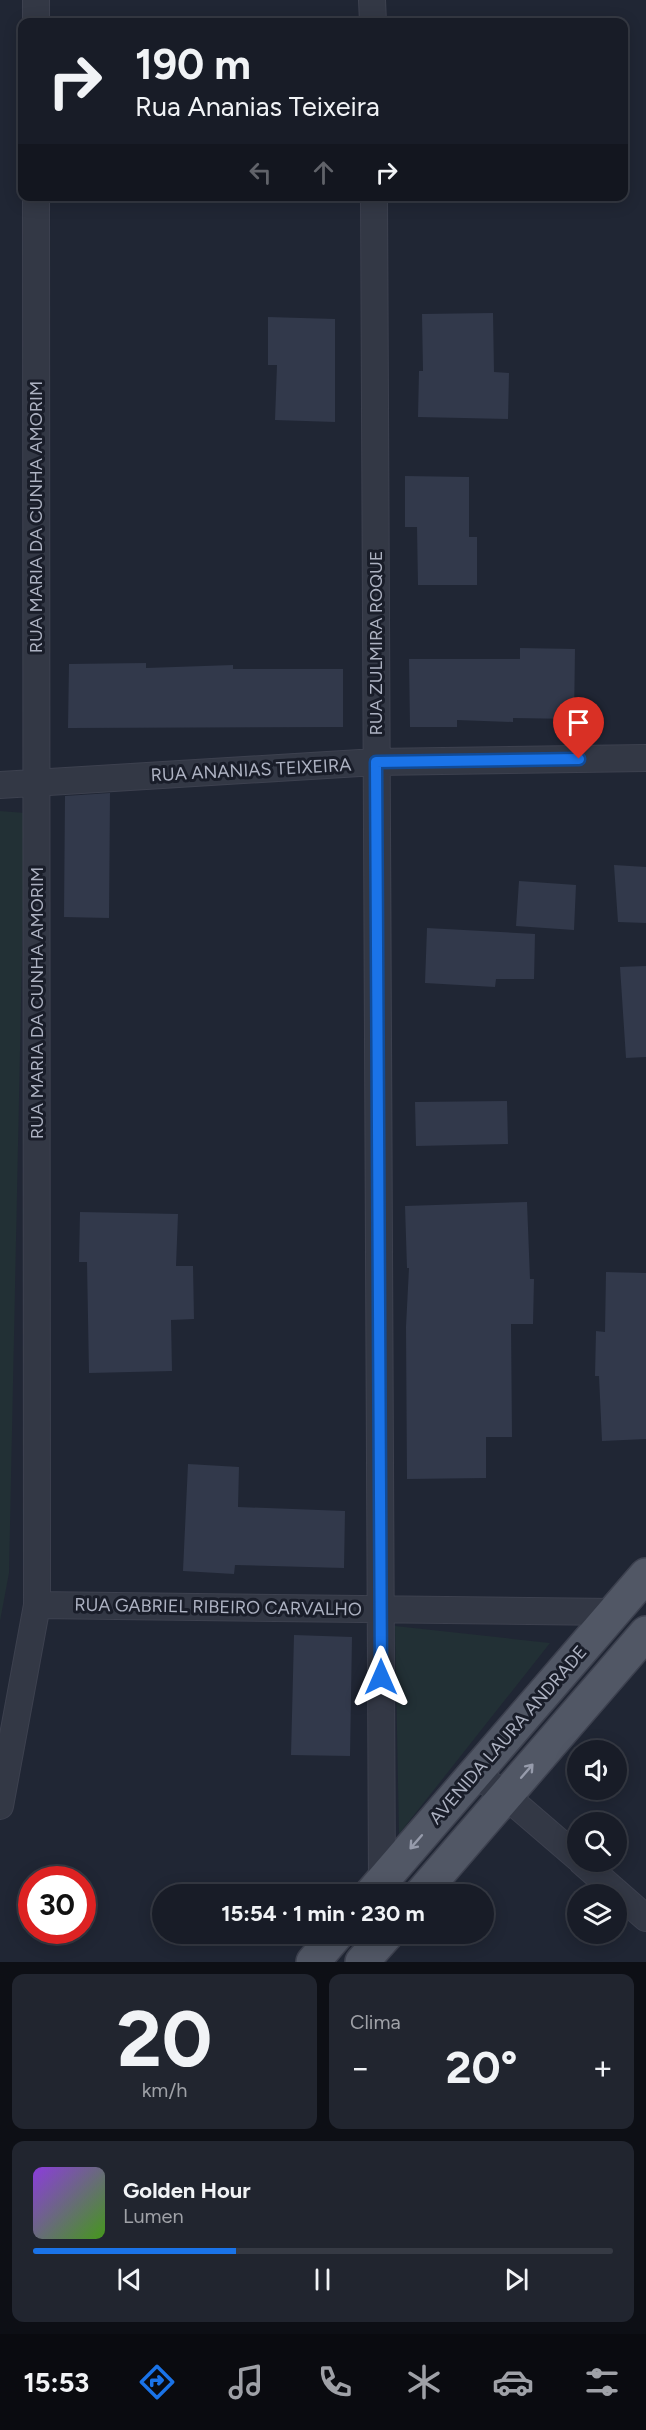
<!DOCTYPE html>
<html lang="pt">
<head>
<meta charset="utf-8">
<style>
	body { margin:0; font-family:Figtree,sans-serif; background:#21252f; color:#f1f3f6; height:100vh; display:flex; flex-direction:column; font-size:22px; white-space:nowrap }
	* { box-sizing:border-box; margin:0 }
	p { font-size:20px; color:#9fa1a7 }
	.icon { flex:none; width:33px; height:33px; fill:none; stroke:currentColor; stroke-width:2; stroke-linecap:round; stroke-linejoin:round }
	.map { position:relative; height:1962px; overflow:hidden }
	.sheet { display:flex; flex-direction:column; gap:12px; padding:12px; background:#0d0f15; flex:1 }
	.sheet>* { flex:none }
	.guide { position:absolute; left:18px; top:18px; width:610px; height:183px; border-radius:12px; box-shadow:0 3px 15px #0003,0 0 0 2px #363a44; background:#181c27; color:#f1f3f6; overflow:hidden }
	.fabs { position:absolute; left:567px; top:1740px; display:grid; gap:12px }
	.fabs a { display:grid; place-items:center; width:60px; height:60px; border-radius:50%; background:#181c27; box-shadow:0 3px 15px #0003,0 0 0 2px #363a44; font-size:30px }
	.speed { position:absolute; left:18px; top:1866px; display:flex; gap:12px; font-size:30px; font-weight:700; text-align:center }
	.speed>* { display:grid; place-content:center; width:78px; height:78px; border-radius:50%; background:#181c27; box-shadow:0 3px 15px #0003,0 0 0 2px #363a44; line-height:1 }
	.speed .limit { border:9px solid #d22; background:#fff; color:#111 }
	.pin { position:absolute; display:grid; place-items:center; width:51px; height:51px; color:#fff; margin:-62px -26px; border-radius:50% 50% 50% 0; rotate:-45deg; box-shadow:0 0 6px #0007 }
	.pin .icon { rotate:45deg }
	.me { position:absolute; width:66px; margin:-33px; rotate:0deg; stroke-linejoin:round; filter:drop-shadow(0 0 4px #0008) }
	.turn { display:flex; align-items:center; gap:21px; height:126px; padding:0 18px; font-size:27px }
	.turn .icon { width:78px; height:78px; stroke-width:2.5 }
	.turn b { display:block; font-size:42px; line-height:51px }
	.lanes { display:flex; align-items:center; height:57px; padding:0 18px; background:#0003; justify-content:center; gap:30px; direction:ltr }
	.lanes .off { opacity:.35 }
	.big { font-size:45px; font-weight:700; line-height:1.1 }
	.sheet .widget { flex:1; display:flex; flex-direction:column; justify-content:center; gap:9px; min-width:0; padding:0 21px; border-radius:12px; background:#21252f }
	.sheet .dial { align-items:center; gap:0 }
	.dial b { font-size:78px; line-height:1 }
	.song { display:flex; align-items:center; gap:18px }
	.cover { width:72px; height:72px; border-radius:9px; background:linear-gradient(135deg,hsl(270 70% 55%),hsl(100 70% 35%)) }
	.played { height:6px; border-radius:3px; background:linear-gradient(90deg,#1a73e8 35%,#363a44 35%) }
	.keys { display:flex; justify-content:space-around; direction:ltr }
	.heat { display:flex; justify-content:space-between; align-items:center; font-size:33px; direction:ltr }
	.sheet .tiles { flex:1; display:grid; gap:12px; grid-template-columns:1fr 1fr }
	.widget:last-child { grid-column:span 2 }
	.trip { position:absolute; left:152px; top:1884px; width:342px; height:60px; border-radius:30px; background:#181c27; box-shadow:0 3px 15px #0003,0 0 0 2px #363a44; font-weight:700; line-height:60px; text-align:center }
	.tabs { display:flex; height:96px; justify-content:space-around; align-items:center; background:#0a0b10; color:#9fa1a7 }
	.tabs .icon { width:42px; height:42px }
	.tabs .on { color:#1a73e8 }
	.tabs b { font-size:27px; color:#f1f3f6 }
	.map>svg:first-child { display:block }
	.green { fill:#223035 }
	.building { fill:#32394b }
	.lines { fill:none; stroke-linecap:round; stroke-linejoin:round }
	.minor-casing { stroke:#3d414f; stroke-width:28 }
	.primary-casing { stroke:#3d414f; stroke-width:36 }
	.minor { stroke:#333845; stroke-width:26 }
	.primary { stroke:#515765; stroke-width:33 }
	.oneway { stroke:#969bab }
	.route-casing { stroke:#114b97; stroke-width:15 }
	.route { stroke:#1a73e8; stroke-width:10 }
	.labels { text-anchor:middle; stroke-width:6; stroke-linejoin:round; paint-order:stroke }
	.street-label { font-size:18px; fill:#adb2c2; stroke:#191d29 }
</style>
</head>
<body>
<div class="map">
<svg width="646" height="1962" viewBox="0 0 646 1962">
	<rect width="100%" height="100%" fill="#202634"/>
	<path class="green" d="M0 811 25 813 9 1573 0 1621Z
		M395 1626 550 1643 399 1834Z"/>
	<path class="building" d="M493 313 494 372 509 373 508 419 418 417 419 371H423L422 314Z
		M268 317 335 319V422L275 420 277 365H268Z
		M405 476 469 477V537H477V585H418L417 527H405Z
		M520 648 575 649 574 719 513 718V722L457 720V727H410L409 659H520Z
		M146 663V668L233 665V669H343V727L68 728 69 664Z
		M110 793 109 918 64 917 65 796Z
		M614 865 646 867V923L618 922Z
		M519 881 576 885 574 930 516 926Z
		M427 928 535 934 534 979H496L495 987 425 983Z
		M646 966V1057L626 1058 620 967Z
		M507 1101 508 1144 416 1146 415 1102Z
		M527 1202 530 1279H534L533 1324H511L512 1437H486V1478L407 1479 406 1327 409 1268H407L405 1206Z
		M80 1212 178 1214 176 1266H193L194 1319 171 1320 172 1371 89 1373 87 1262H79Z
		M606 1272 646 1273V1439L602 1441 599 1376H595L596 1331 605 1332Z
		M188 1464 239 1467 238 1507 345 1511 344 1568 235 1565 234 1574 183 1571Z
		M294 1635 352 1637 350 1756 291 1755Z"/>
	<g class="lines">
		<g class="minor-casing">
			<path id="minor" d="M372 0 373 22
				M36 22V0
				M374 196 382 1882
				M0 785 376 762 646 758
				M37 1605 614 1612
				M475 1773 506 1796 578 1858
				M0 1806 37 1605 36 196
				M582 1862 646 1918"/>
		</g>
		<g class="primary-casing">
			<path id="primary" d="M371 1894 646 1575
				M421 1894 646 1633
				M313 1962 337 1934
				M362 1962 387 1934"/>
		</g>
		<use href="#minor" class="minor"/>
		<use href="#primary" class="primary"/>
	</g>
	<defs><path id="oneway-shaft" d="M-6 0H5M1.5-3L5.5 0L1.5 3" fill="none" stroke-width="1.6" stroke-linecap="round" stroke-linejoin="round" transform="scale(1.5)"/></defs>
	<g class="oneway">
		<use href="#oneway-shaft" transform="translate(527 1771) rotate(-49)"/>
		<use href="#oneway-shaft" transform="translate(416 1842) rotate(131)"/>
	</g>
	<g class="lines">
		<g class="route-casing">
			<path id="route" d="M381 1677 376 762 579 759"/>
		</g>
		<use href="#route" class="route"/>
	</g>
	<g class="labels">
		<g class="street-label">
			<text transform="translate(36 517) rotate(-90)" y="6">RUA MARIA DA CUNHA AMORIM</text>
			<text transform="translate(376 643) rotate(-90)" y="6">RUA ZULMIRA ROQUE</text>
			<text transform="translate(251 770) rotate(-3)" y="6">RUA ANANIAS TEIXEIRA</text>
			<text transform="translate(37 1003) rotate(-90)" y="6">RUA MARIA DA CUNHA AMORIM</text>
			<text transform="translate(218 1607) rotate(1)" y="6">RUA GABRIEL RIBEIRO CARVALHO</text>
			<text transform="translate(508 1735) rotate(-49)" y="6">AVENIDA LAURA ANDRADE</text>
		</g>
	</g>
</svg>
<div class="fabs">
<a><svg class="icon" aria-label="sound" viewBox="0 0 24 24"><path d="M4 9h4l5-4v14l-5-4H4zM17 9q2 3 0 6"/></svg></a>
<a><svg class="icon" aria-label="search" viewBox="0 0 24 24"><circle cx="10" cy="10" r="6"/><path d="M15 15l6 6"/></svg></a>
<a><svg class="icon" aria-label="layers" viewBox="0 0 24 24"><path d="M12 4l9 5-9 5-9-5zM3 14l9 5 9-5"/></svg></a>
</div>
<div class="speed"><div class="limit">30</div></div>
<div class="pin" style="left:579px;top:759px;background:#d93025"><svg class="icon" aria-label="arrive" viewBox="0 0 24 24"><path d="M6 21V4h12l-3 4 3 4H6"/></svg></div>
<svg class="me" style="left:381px;top:1677px" viewBox="-20 -20 40 40"><path d="M0-17L14 15 0 8-14 15z" fill="#1a73e8" stroke="#fff" stroke-width="4"/></svg>
<div class="trip">15:54 · 1 min · 230 m</div>
<div class="guide">
<div class="turn"><svg class="icon" aria-label="right" viewBox="0 0 24 24"><path d="M7 20v-9h11M14 6l5 5-5 5"/></svg><div><b>190 m</b>Rua Ananias Teixeira</div></div>
<div class="lanes"><svg class="icon off" aria-label="left" viewBox="0 0 24 24"><path d="M17 20v-9H6M10 6l-5 5 5 5"/></svg><svg class="icon off" aria-label="ahead" viewBox="0 0 24 24"><path d="M12 20V5M6 11l6-6 6 6"/></svg><svg class="icon" aria-label="right" viewBox="0 0 24 24"><path d="M7 20v-9h11M14 6l5 5-5 5"/></svg></div>
</div>
</div>
<section class="sheet">
<div class="tiles">
<div class="widget dial"><b>20</b><p>km/h</p></div>
<div class="widget"><p>Clima</p>
<div class="heat"><a>−</a><b class="big">20°</b><a>+</a></div>
</div>
<div class="widget">
<div class="song"><i class="cover"></i><div><b>Golden Hour</b><p>Lumen</p></div></div>
<div class="played"></div>
<div class="keys"><svg class="icon" aria-label="previous" viewBox="0 0 24 24"><path d="M18 5L8 12l10 7zM5 5v14"/></svg><svg class="icon" aria-label="pause" viewBox="0 0 24 24"><path d="M8 5v14M16 5v14"/></svg><svg class="icon" aria-label="next" viewBox="0 0 24 24"><path d="M6 5l10 7-10 7zM19 5v14"/></svg></div>
</div>
</div>
</section>
<nav class="tabs">
<b>15:53</b>
<svg class="icon on" aria-label="directions" viewBox="0 0 24 24"><path d="M12 3l9 9-9 9-9-9zM9 14v-3h6M13 9l2 2-2 2"/></svg>
<svg class="icon" aria-label="music" viewBox="0 0 24 24"><path d="M9 18V5l10-2v13"/><circle cx="6" cy="18" r="3"/><circle cx="16" cy="16" r="3"/></svg>
<svg class="icon" aria-label="phone" viewBox="0 0 24 24"><path d="M5 4h4l2 5-3 2q2 4 5 5l2-3 5 2v4C11 20 4 13 5 4z"/></svg>
<svg class="icon" aria-label="climate" viewBox="0 0 24 24"><path d="M12 3v18M4 7l16 10M4 17L20 7"/></svg>
<svg class="icon" aria-label="car" viewBox="0 0 24 24"><path d="M5 17H2v-5l4-1 3-4h7l3 4 3 1v5h-3M9 17h6M6 11h13"/><circle cx="7" cy="17" r="2"/><circle cx="17" cy="17" r="2"/></svg>
<svg class="icon" aria-label="filters" viewBox="0 0 24 24"><path d="M4 7h16M4 17h16"/><circle cx="9" cy="7" r="2"/><circle cx="15" cy="17" r="2"/></svg>
</nav>
</body>
</html>
